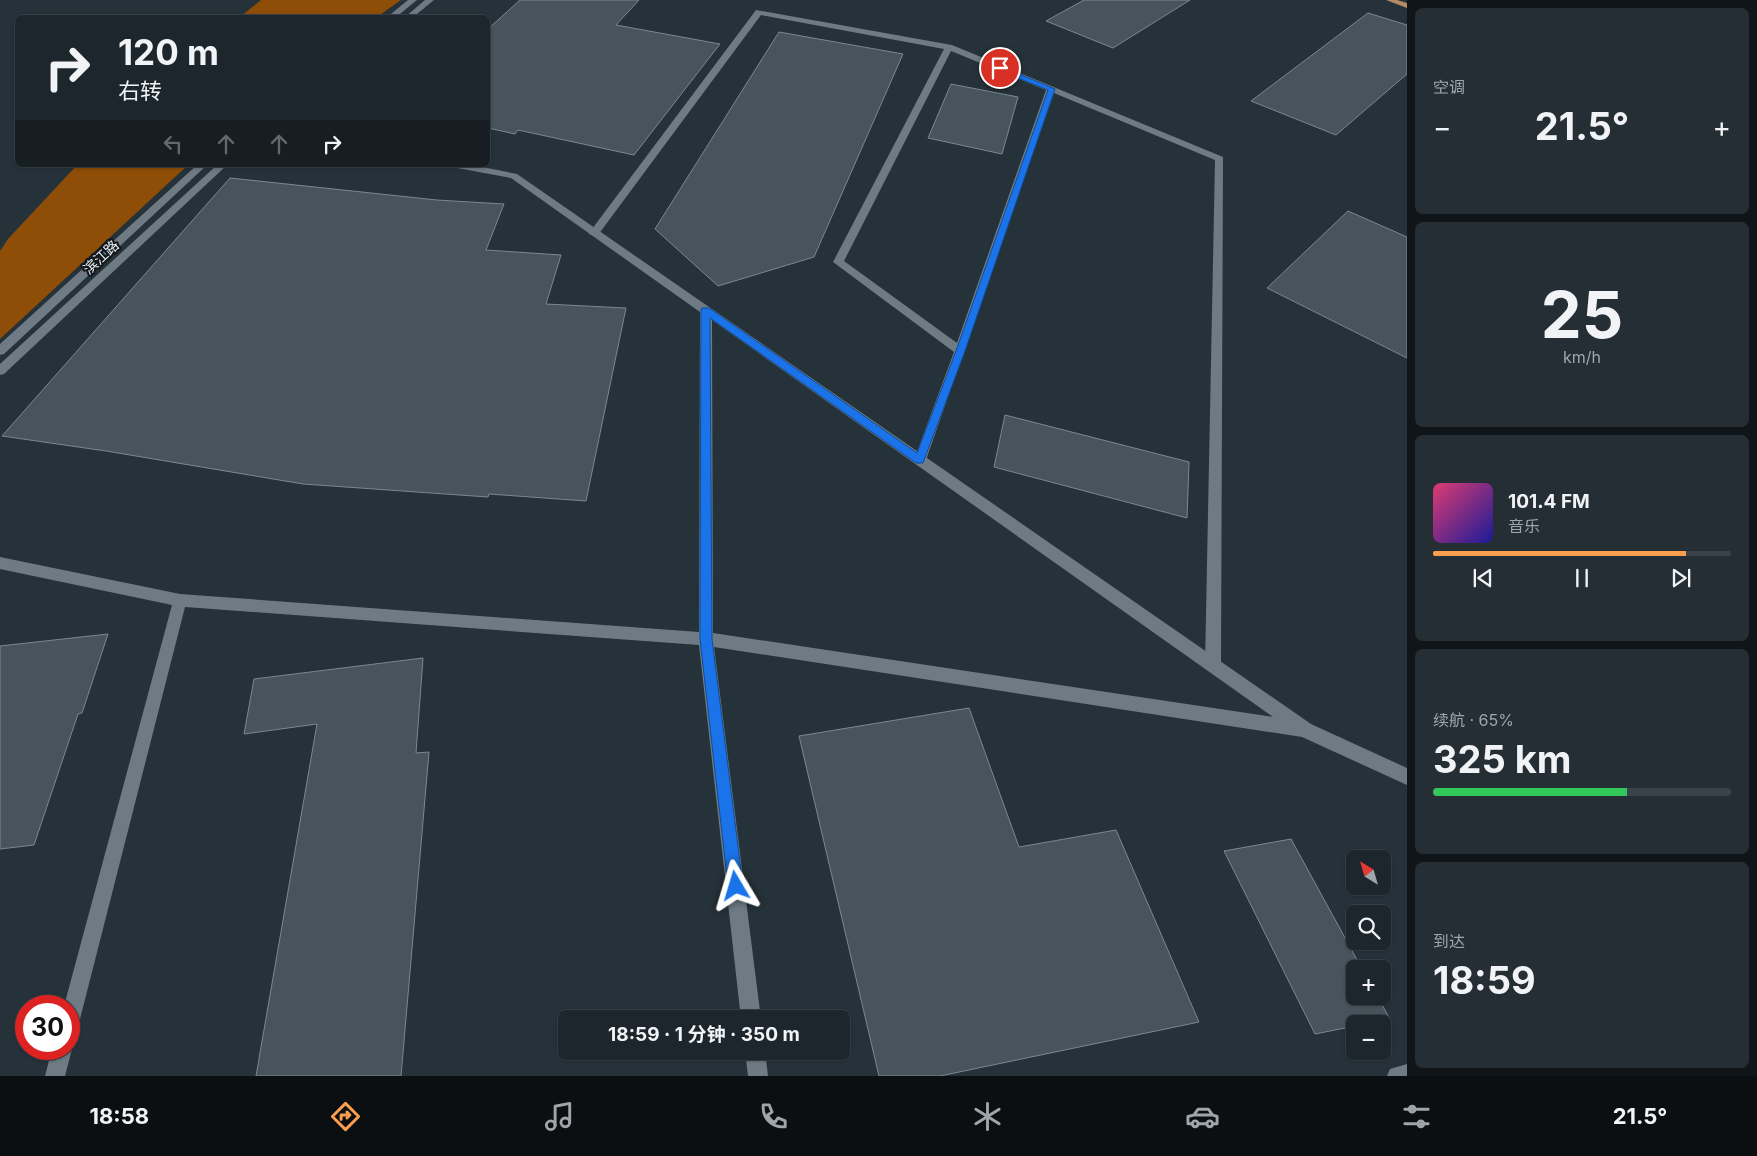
<!DOCTYPE html>
<html lang="zh">
<head>
<meta charset="utf-8">
<style>
	body { margin:0; font-family:Inter,"Noto Sans SC",sans-serif; background:#252e34; color:#f1f3f6; height:100vh; display:flex; flex-direction:column; font-size:19px; white-space:nowrap }
	* { box-sizing:border-box; margin:0 }
	p { font-size:16px; color:#a0a5a9 }
	.icon { flex:none; width:28px; height:28px; fill:none; stroke:currentColor; stroke-width:2; stroke-linecap:round; stroke-linejoin:round }
	.map { position:relative; flex:1; overflow:hidden }
	.drawer { display:flex; flex-direction:column; gap:8px; padding:8px; background:#0f1518; width:350px }
	.drawer>* { flex:none }
	.guide { position:absolute; left:15px; top:15px; width:475px; height:152px; border-radius:8px; box-shadow:0 1px 4px #0004,0 0 0 1px #3a4348; background:#1c262c; color:#f1f3f6; overflow:hidden }
	.needle { width:32px; rotate:323deg }
	.buttons { position:absolute; left:1346px; top:850px; display:grid; gap:10px }
	.buttons a { display:grid; place-items:center; width:45px; height:45px; border-radius:8px; background:#1c262c; box-shadow:0 1px 4px #0004,0 0 0 1px #3a4348; font-size:25px }
	.speed { position:absolute; left:15px; top:995px; display:flex; gap:10px; font-size:25px; font-weight:700; text-align:center }
	.speed>* { display:grid; place-content:center; width:65px; height:65px; border-radius:50%; background:#1c262c; box-shadow:0 1px 4px #0004,0 0 0 1px #3a4348; line-height:1 }
	.speed .limit { border:8px solid #d22; background:#fff; color:#111 }
	.pin { position:absolute; display:grid; place-items:center; width:42px; height:42px; color:#fff; margin:-21px; border:2px solid #fff; border-radius:50%; box-shadow:0 1px 5px #0007 }
	.me { position:absolute; width:55px; margin:-28px; rotate:353deg; stroke-linejoin:round; filter:drop-shadow(0 0 4px #0008) }
	.turn { display:flex; align-items:center; gap:18px; height:105px; padding:0 20px; font-size:22px }
	.turn .icon { width:65px; height:65px; stroke-width:2.5 }
	.turn b { display:block; font-size:35px; line-height:42px }
	.lanes { display:flex; align-items:center; height:48px; padding:0 20px; background:#0003; justify-content:center; gap:25px; direction:ltr }
	.lanes .off { opacity:.35 }
	.big { font-size:38px; font-weight:700; line-height:1.1 }
	.drawer .card { flex:1; display:flex; flex-direction:column; justify-content:center; gap:8px; min-width:0; padding:0 18px; border-radius:8px; background:#252e34 }
	.drawer .dial { align-items:center; gap:0 }
	.dial b { font-size:65px; line-height:1 }
	.song { display:flex; align-items:center; gap:15px }
	.cover { width:60px; height:60px; border-radius:8px; background:linear-gradient(135deg,hsl(340 70% 55%),hsl(240 70% 35%)) }
	.played { height:5px; border-radius:2px; background:linear-gradient(90deg,#fa9f4f 85%,#3a4348 85%) }
	.keys { display:flex; justify-content:space-around; direction:ltr }
	.heat { display:flex; justify-content:space-between; align-items:center; font-size:28px; direction:ltr }
	.charge { height:8px; border-radius:4px; background:linear-gradient(90deg,#34c759 65%,#3a4348 0) }
	.trip { position:absolute; left:558px; top:1010px; width:292px; height:50px; border-radius:8px; background:#1c262c; box-shadow:0 1px 4px #0004,0 0 0 1px #3a4348; font-weight:700; line-height:50px; text-align:center }
	.dock { display:flex; height:80px; justify-content:space-around; align-items:center; background:#0b0f12; color:#a0a5a9 }
	.dock .icon { width:35px; height:35px }
	.dock .current { color:#fa9f4f }
	.dock b { font-size:22px; color:#f1f3f6 }
	main { display:flex; flex:1; min-height:0 }
	.map>svg:first-child { display:block }
	.forest { fill:#8e4e07 }
	.building { fill:#48545c; stroke:#7a8891 }
	.lines { fill:none; stroke-linecap:round; stroke-linejoin:round }
	.service { fill:#6e7b84; fill-rule:evenodd }
	.minor { fill:#6e7b84; fill-rule:evenodd }
	.tertiary { fill:#6e7b84; fill-rule:evenodd }
	.primary { fill:#b68a64; fill-rule:evenodd }
	.route { fill:#1a73e8; stroke:#114b97 }
	.labels { text-anchor:middle; stroke-width:4.5; stroke-linejoin:round; paint-order:stroke }
	.far-street-label { font-size:14px; fill:#e9f0f5; stroke:#14191d }
</style>
</head>
<body>
<main>
<div class="map">
<svg width="1407" height="1076" viewBox="0 0 1407 1076">
	<rect width="100%" height="100%" fill="#26323a"/>
	<path class="forest" d="M261 0H401L377 17H240Z
		M77 165H188L0 339V251L8 239Z"/>
	<path class="building" d="M520 0H639L616 25 720 44 634 155 518 130 515 134 488 128V29Z
		M1084 0H1190L1113 48 1046 21Z
		M1368 13 1407 25V74L1336 135 1251 101Z
		M779 32 903 54 814 257 718 286 655 229Z
		M951 84 1018 97 1002 154 928 138Z
		M230 178 437 200 504 204 486 250 561 255 546 304 626 308 586 501 489 494 488 497 303 484 106 451 2 436Z
		M1348 211 1407 237V358L1267 288Z
		M1005 415 1189 462 1187 518 994 467Z
		M108 634 82 713 78 714 34 845 0 849V646Z
		M423 658 416 753 429 752 401 1076H256L317 724 244 734 254 679Z
		M969 708 1019 847 1116 830 1199 1022 940 1076H879L799 736Z
		M1291 839 1362 969H1355V996H1377L1390 1019 1368 1024H1355V1026L1315 1034 1224 851Z"/>
	<g class="lines">
		<path class="service" d="M756 10 952 45 1223 157 1221 665 1218 670 1213 672 1208 670 1205 665 1215 160 1054 93 926 460 925 464H915L914 460 954 352 833 262 944 49 761 15 598 235H590L589 233ZM951 51 1046 90 957 343 844 261Z"/>
		<path class="minor" d="M452 165H472L517 174 1311 724 1407 768V785L1302 737 714 647 761 1019H741L699 645 185 607 79 1023 76 1030 69 1033V1006H64L172 605 0 569V557L180 594 699 632 700 312 511 178 457 168ZM712 320 1273 717 713 633Z
			M69 1042 72 1049 65 1076H45L52 1049H69Z
			M745 1051H765L768 1076H748Z
			M1407 1064V1076H1387L1390 1069Z"/>
		<path class="tertiary" d="M408 0H417L395 18H386Z
			M425 0H434L412 18H404Z
			M197 165H207L4 354 0 355V344Z
			M217 165H227L4 374 0 375V364Z"/>
		<path class="primary" d="M1386 0H1397L1407 3V8Z"/>
	</g>
	<path class="route" d="M1000 66 1055 89 965 351 923 463H916L710 318 712 639 743 886 741 891 736 893 730 891 728 886 700 639 701 310 702 308H709L917 453 956 351 1048 90 998 70 997 68Z"/>
	<g class="labels">
		<g class="far-street-label">
			<text transform="translate(101 257) rotate(-43)" y="5">滨江路</text>
		</g>
	</g>
</svg>
<div class="buttons">
<a><svg class="needle" viewBox="-14 -14 28 28"><path d="M0-13l5 13h-10z" fill="#e53935"/><path d="M0 13l5-13h-10z" fill="#a0a5a9"/></svg></a>
<a><svg class="icon" aria-label="search" viewBox="0 0 24 24"><circle cx="10" cy="10" r="6"/><path d="M15 15l6 6"/></svg></a>
<a>+</a>
<a>−</a>
</div>
<div class="speed"><div class="limit">30</div></div>
<div class="pin" style="left:1000px;top:68px;background:#d93025"><svg class="icon" aria-label="arrive" viewBox="0 0 24 24"><path d="M6 21V4h12l-3 4 3 4H6"/></svg></div>
<svg class="me" style="left:736px;top:886px" viewBox="-20 -20 40 40"><path d="M0-17L14 15 0 8-14 15z" fill="#1a73e8" stroke="#fff" stroke-width="4"/></svg>
<div class="trip">18:59 · 1 分钟 · 350 m</div>
<div class="guide">
<div class="turn"><svg class="icon" aria-label="right" viewBox="0 0 24 24"><path d="M7 20v-9h11M14 6l5 5-5 5"/></svg><div><b>120 m</b>右转</div></div>
<div class="lanes"><svg class="icon off" aria-label="left" viewBox="0 0 24 24"><path d="M17 20v-9H6M10 6l-5 5 5 5"/></svg><svg class="icon off" aria-label="ahead" viewBox="0 0 24 24"><path d="M12 20V5M6 11l6-6 6 6"/></svg><svg class="icon off" aria-label="ahead" viewBox="0 0 24 24"><path d="M12 20V5M6 11l6-6 6 6"/></svg><svg class="icon" aria-label="right" viewBox="0 0 24 24"><path d="M7 20v-9h11M14 6l5 5-5 5"/></svg></div>
</div>
</div>
<section class="drawer">
<div class="card"><p>空调</p>
<div class="heat"><a>−</a><b class="big">21.5°</b><a>+</a></div>
</div>
<div class="card dial"><b>25</b><p>km/h</p></div>
<div class="card">
<div class="song"><i class="cover"></i><div><b>101.4 FM</b><p>音乐</p></div></div>
<div class="played"></div>
<div class="keys"><svg class="icon" aria-label="previous" viewBox="0 0 24 24"><path d="M18 5L8 12l10 7zM5 5v14"/></svg><svg class="icon" aria-label="pause" viewBox="0 0 24 24"><path d="M8 5v14M16 5v14"/></svg><svg class="icon" aria-label="next" viewBox="0 0 24 24"><path d="M6 5l10 7-10 7zM19 5v14"/></svg></div>
</div>
<div class="card"><p>续航 · 65%</p><b class="big">325 km</b><div class="charge"></div></div>
<div class="card"><p>到达</p><b class="big">18:59</b></div>
</section>
</main>
<nav class="dock">
<b>18:58</b>
<svg class="icon current" aria-label="directions" viewBox="0 0 24 24"><path d="M12 3l9 9-9 9-9-9zM9 14v-3h6M13 9l2 2-2 2"/></svg>
<svg class="icon" aria-label="music" viewBox="0 0 24 24"><path d="M9 18V5l10-2v13"/><circle cx="6" cy="18" r="3"/><circle cx="16" cy="16" r="3"/></svg>
<svg class="icon" aria-label="phone" viewBox="0 0 24 24"><path d="M5 4h4l2 5-3 2q2 4 5 5l2-3 5 2v4C11 20 4 13 5 4z"/></svg>
<svg class="icon" aria-label="climate" viewBox="0 0 24 24"><path d="M12 3v18M4 7l16 10M4 17L20 7"/></svg>
<svg class="icon" aria-label="car" viewBox="0 0 24 24"><path d="M5 17H2v-5l4-1 3-4h7l3 4 3 1v5h-3M9 17h6M6 11h13"/><circle cx="7" cy="17" r="2"/><circle cx="17" cy="17" r="2"/></svg>
<svg class="icon" aria-label="filters" viewBox="0 0 24 24"><path d="M4 7h16M4 17h16"/><circle cx="9" cy="7" r="2"/><circle cx="15" cy="17" r="2"/></svg>
<b>21.5°</b>
</nav>
</body>
</html>
